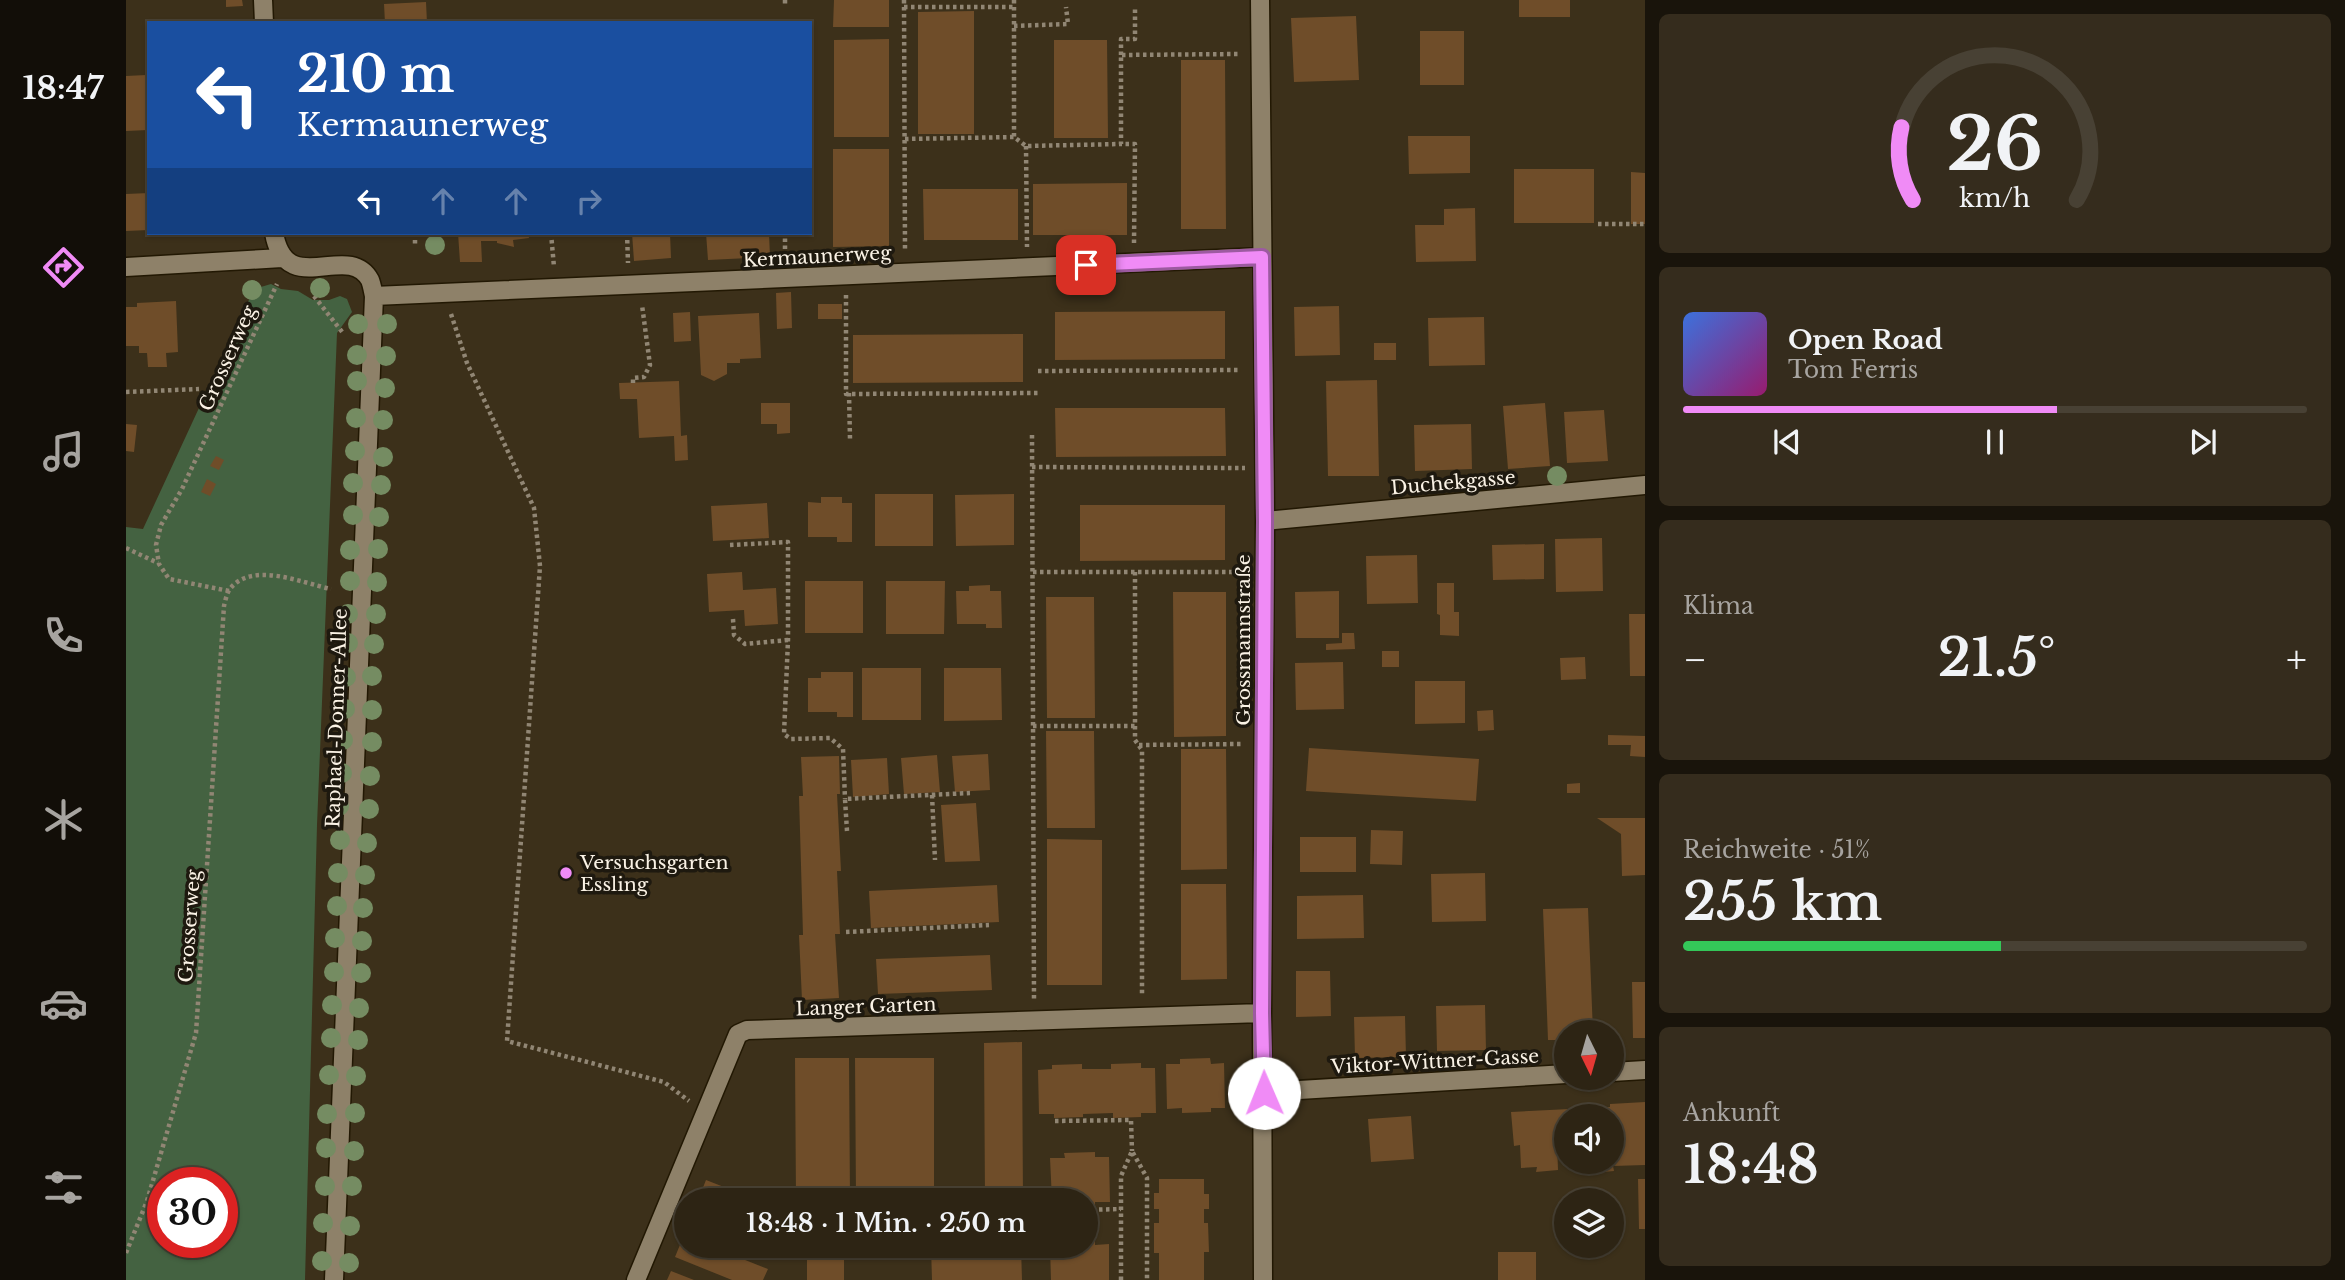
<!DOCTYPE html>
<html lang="de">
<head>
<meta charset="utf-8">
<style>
	body { margin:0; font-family:"Libre Baskerville",serif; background:#352c1d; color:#f1f3f6; height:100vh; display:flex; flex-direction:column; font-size:26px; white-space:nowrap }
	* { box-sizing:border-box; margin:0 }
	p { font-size:23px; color:#a7a4a0 }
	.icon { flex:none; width:38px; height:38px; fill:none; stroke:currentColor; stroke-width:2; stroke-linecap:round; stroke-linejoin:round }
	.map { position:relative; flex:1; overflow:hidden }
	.drawer { display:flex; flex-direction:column; gap:14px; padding:14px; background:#19140b; width:700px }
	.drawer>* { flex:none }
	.hud { position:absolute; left:21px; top:21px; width:665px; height:214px; border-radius:0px; box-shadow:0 2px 5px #0004,0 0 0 2px #484134; background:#1a4fa0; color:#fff; overflow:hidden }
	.needle { width:46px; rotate:175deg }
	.buttons { position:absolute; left:1428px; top:1020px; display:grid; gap:14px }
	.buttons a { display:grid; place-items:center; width:70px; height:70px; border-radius:50%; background:#2d2414; box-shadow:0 2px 5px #0004,0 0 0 2px #484134; font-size:35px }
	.speed { position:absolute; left:21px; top:1167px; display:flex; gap:14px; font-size:35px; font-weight:700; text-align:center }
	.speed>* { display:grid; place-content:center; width:91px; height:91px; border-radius:50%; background:#2d2414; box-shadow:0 2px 5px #0004,0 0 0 2px #484134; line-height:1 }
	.speed .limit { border:10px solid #d22; background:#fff; color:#111 }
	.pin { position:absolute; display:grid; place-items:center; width:60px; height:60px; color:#fff; margin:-30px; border-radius:14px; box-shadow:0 4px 10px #0006 }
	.me { position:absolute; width:77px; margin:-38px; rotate:359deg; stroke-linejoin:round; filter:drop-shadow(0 0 5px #0008) }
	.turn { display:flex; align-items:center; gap:24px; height:147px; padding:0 35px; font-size:32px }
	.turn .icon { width:91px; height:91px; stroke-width:2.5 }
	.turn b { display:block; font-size:49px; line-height:60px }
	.lanes { display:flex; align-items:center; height:66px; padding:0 35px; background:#0003; justify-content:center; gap:35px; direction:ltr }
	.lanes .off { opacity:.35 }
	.big { font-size:52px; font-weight:600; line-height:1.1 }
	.drawer .widget { flex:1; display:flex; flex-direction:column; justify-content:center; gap:10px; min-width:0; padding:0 24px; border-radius:10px; background:#352c1d }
	.drawer .dial { align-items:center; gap:0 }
	.dial svg { height:182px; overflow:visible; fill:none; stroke:#484134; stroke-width:7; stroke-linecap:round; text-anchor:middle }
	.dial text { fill:#f1f3f6; stroke:none }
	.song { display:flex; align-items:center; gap:21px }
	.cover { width:84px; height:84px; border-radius:10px; background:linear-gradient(135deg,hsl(220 70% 55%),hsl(320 70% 35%)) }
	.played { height:7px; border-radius:4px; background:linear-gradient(90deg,#f08bf6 60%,#484134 60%) }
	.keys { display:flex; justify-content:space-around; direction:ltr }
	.heat { display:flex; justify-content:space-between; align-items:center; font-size:38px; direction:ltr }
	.charge { height:10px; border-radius:5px; background:linear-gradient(90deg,#34c759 51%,#484134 0) }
	.trip { position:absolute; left:548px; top:1188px; width:424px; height:70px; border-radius:35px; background:#2d2414; box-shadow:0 2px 5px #0004,0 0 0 2px #484134; font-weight:600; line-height:70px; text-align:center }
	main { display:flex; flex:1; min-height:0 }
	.tab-bar { display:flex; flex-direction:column; width:126px; justify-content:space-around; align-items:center; background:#120e08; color:#a7a4a0 }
	.tab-bar .icon { width:49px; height:49px }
	.tab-bar .current { color:#f08bf6 }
	.tab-bar b { font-size:32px; color:#f1f3f6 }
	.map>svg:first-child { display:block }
	.green { fill:#446241; fill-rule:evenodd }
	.building { fill:#6f4d29 }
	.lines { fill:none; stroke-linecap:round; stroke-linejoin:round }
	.street-casing { stroke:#221803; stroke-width:21 }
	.path { stroke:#918674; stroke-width:4.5; stroke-dasharray:3.5 3.5; stroke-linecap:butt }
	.street { stroke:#8e8169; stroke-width:18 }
	.tree { fill:#758c62 }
	.route-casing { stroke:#9c5aa0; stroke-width:18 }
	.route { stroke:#f08bf6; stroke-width:12 }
	.poi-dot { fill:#f08bf6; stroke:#1e190f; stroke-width:2.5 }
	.labels { text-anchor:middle; stroke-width:7; stroke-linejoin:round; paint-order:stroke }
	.street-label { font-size:19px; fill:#faf2e5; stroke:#1e190f }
	.poi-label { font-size:19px; fill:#faf2e5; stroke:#1e190f; text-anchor:start }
</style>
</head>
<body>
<main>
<nav class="tab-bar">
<b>18:47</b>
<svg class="icon current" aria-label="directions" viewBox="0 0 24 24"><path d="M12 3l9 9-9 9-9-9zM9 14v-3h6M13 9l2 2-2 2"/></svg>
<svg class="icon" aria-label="music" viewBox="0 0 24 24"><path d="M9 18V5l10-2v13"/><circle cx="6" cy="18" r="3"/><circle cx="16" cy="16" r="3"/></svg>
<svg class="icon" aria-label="phone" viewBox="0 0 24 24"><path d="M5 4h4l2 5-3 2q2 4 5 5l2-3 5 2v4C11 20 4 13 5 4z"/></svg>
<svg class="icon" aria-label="climate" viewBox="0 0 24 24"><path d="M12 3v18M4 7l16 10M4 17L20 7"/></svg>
<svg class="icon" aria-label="car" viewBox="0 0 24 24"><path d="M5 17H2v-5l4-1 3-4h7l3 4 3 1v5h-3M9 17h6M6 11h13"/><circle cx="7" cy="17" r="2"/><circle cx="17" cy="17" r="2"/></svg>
<svg class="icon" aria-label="filters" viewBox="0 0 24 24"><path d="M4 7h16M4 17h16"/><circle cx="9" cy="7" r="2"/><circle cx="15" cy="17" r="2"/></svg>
</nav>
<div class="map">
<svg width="1519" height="1280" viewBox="0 0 1519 1280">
	<rect width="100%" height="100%" fill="#3c301a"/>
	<path class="green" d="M145 284 155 289 172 291 187 300H203L214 296 221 299 226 312 211 333 191 825 179 1280H0V527L17 529 128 289ZM37 1183H96V1242H37Z"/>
	<path class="building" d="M100 0H116L117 6 100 7Z
		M708 0H763V27H707Z
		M1393 0H1444V17H1393Z
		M300 2 301 23H259L258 4Z
		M848 11V134H792V12Z
		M1230 16 1233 80 1168 82 1165 18Z
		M1294 31H1338V85H1294Z
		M763 39V137H708V40Z
		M928 40H981L982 138H928Z
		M1055 60H1099L1100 229H1055Z
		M20 75 22 130 0 131V76Z
		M1282 136H1344V173L1283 174Z
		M707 149H763V246L707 247Z
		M1388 169H1468V223H1388Z
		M1505 172 1519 173V224H1505Z
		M1001 183V235H907V184Z
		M797 189H892V240H798Z
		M23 193V230L0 231V194Z
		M1349 208 1350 261 1290 262 1289 225H1318V209Z
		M332 233H402L403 238 387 240 388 247 371 243V241H355L356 262H334Z
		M506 233H544L545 258 508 261Z
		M580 233H643L644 257 582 260Z
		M665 292 666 328 651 329 650 293Z
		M50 301 52 352 40 353 41 367H22L21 353H13V346H0V307H11V303Z
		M692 304H716V319H692Z
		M1213 306 1214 355 1169 356 1168 307Z
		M1099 311V359L929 360V312Z
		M564 312 565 341 548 342 547 313Z
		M633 313 635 358 614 359V363H601V374L588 381 575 375 572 316Z
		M1358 317 1359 365 1303 366 1302 318Z
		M897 334V382L727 383V335Z
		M1248 343H1270V360H1248Z
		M1251 380 1253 476H1202L1200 381Z
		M553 381 555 436 561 435 562 460 549 461 548 436 513 438 511 399H494L493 383Z
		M635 403H664V433L651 434V424H635Z
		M1419 403 1424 466 1382 469 1377 406Z
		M929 408H1099L1100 456 930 457Z
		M1478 410 1482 461 1441 463 1438 412Z
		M0 424 11 425 8 452 0 451Z
		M1345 424 1346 469 1289 471 1288 425Z
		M90 456 98 460 93 470 84 466Z
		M81 479 90 484 84 496 75 492Z
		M749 494H807V546H749Z
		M888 494V545L830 546 829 495Z
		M695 497H716V503H726V542H711V537H682V502L695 503Z
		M641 503 643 538 587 541 585 506Z
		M954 505H1099V560L954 561Z
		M1476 538 1477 591 1430 592 1429 539Z
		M1418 544V579L1367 580 1366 545Z
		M1291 555 1292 603 1241 604 1240 556Z
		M616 572 617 590 650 588 652 624 619 626 618 610 583 612 581 574Z
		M679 581H737V633H679Z
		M760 581H819L818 634H760Z
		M1311 583H1328V612H1333V636L1314 635V615L1311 614Z
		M864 585V591H875L876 628H860V624H831L830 591H843V586Z
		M1213 591V638H1170L1169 592Z
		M1047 592H1100V736L1048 737Z
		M920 597H968L969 718H921Z
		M1503 614H1519V676H1504Z
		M1216 633H1228L1229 649 1200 650V644L1216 643Z
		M1256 651H1273V667H1256Z
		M1459 657 1460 679 1435 680 1434 658Z
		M1217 662 1218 709 1170 710 1169 663Z
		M736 668H795V720H736Z
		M818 668H875L876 720 818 721Z
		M695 672H727V717H711V712H682V678H695Z
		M1289 681H1339V723L1289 724Z
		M1367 710 1368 730 1352 731 1351 711Z
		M920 731H968L969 828H921Z
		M1482 735 1519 736V757L1504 756 1505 745H1482Z
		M1183 748 1353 759 1350 801 1180 791Z
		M1055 749H1100L1101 869 1055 870Z
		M862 754 864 790 829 792 826 756Z
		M811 755 814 792 778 794 775 758Z
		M713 756 714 794H711L715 871H711L714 934H709L713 998 676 1000 673 935H677L673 796H677L675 757Z
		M761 758 763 794 727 797 725 760Z
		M1454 783V793H1441V784Z
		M850 803 854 861 819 862 815 805Z
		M1471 818H1519V875L1496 876 1495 834Z
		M1245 830 1277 831 1276 865 1244 864Z
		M1174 837H1230V872H1174Z
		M921 839 976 840V985H921Z
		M1359 873 1360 921 1306 922 1305 874Z
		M1055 884H1100L1101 979 1055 980Z
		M871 885 873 922 745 928 743 891Z
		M1237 895 1238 938 1171 939V896Z
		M1462 908 1467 1032H1440V1040H1422L1417 909Z
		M864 955 866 990 752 994 750 959Z
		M1170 971H1204L1205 1016 1170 1017Z
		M1506 982H1519V1038H1507Z
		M1359 1005 1360 1050 1311 1051 1310 1006Z
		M1279 1016 1280 1057 1229 1058 1228 1017Z
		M896 1042 897 1200H859L858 1043Z
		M669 1058H723L724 1200H670Z
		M729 1058H808V1200H730Z
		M1084 1058 1085 1064 1098 1063 1099 1108H1085V1112L1056 1113V1108L1041 1109 1040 1064H1054V1059Z
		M1015 1063V1068H1029L1030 1113H1015V1117L987 1118V1113L957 1114V1117L928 1118V1114H913L912 1070 926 1069V1065L956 1064V1069H985V1064Z
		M1519 1102V1165L1487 1166 1488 1171 1467 1173 1466 1162H1486V1116H1440V1140L1431 1141 1432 1170 1410 1172 1411 1167 1395 1168 1394 1145 1388 1146 1385 1112 1484 1107V1104Z
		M1285 1116 1288 1159 1245 1162 1242 1119Z
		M969 1152V1157H983L984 1202H969V1206L959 1207V1200H926L924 1158H939L938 1153Z
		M1033 1179H1078V1194H1083V1209H1078V1223H1082L1083 1252H1078V1280H1033V1253H1028V1223H1033V1209H1028V1193H1033Z
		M1512 1179H1519V1229H1513Z
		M580 1180 621 1196 619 1200H572Z
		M560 1230V1246H601L599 1252 642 1269 637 1280H606L549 1257Z
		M969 1239V1245L983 1244V1280H925L924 1246H959V1240Z
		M681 1246H718V1280H681Z
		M805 1246H895L896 1280H806Z
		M1372 1252H1410V1280H1372Z
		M545 1271 568 1280H541Z"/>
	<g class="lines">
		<g class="street-casing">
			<path id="street" d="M137 0 138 23
				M1134 0 1139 521 1136 1013 1137 1280
				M148 233C160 301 222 240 244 280 246 285 247 292 248 296L208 1280
				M0 267 156 258
				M248 296 1136 257
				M1139 521 1519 485
				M1486 1072 1519 1070
				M1138 1092 1440 1074
				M510 1280 612 1034 621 1030 1136 1013"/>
		</g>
		<path class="path" d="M659 0V4
			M778 0 779 251
			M888 0V137
			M778 7H888
			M888 26 942 24 940 7
			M995 55V39H1009V7
			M779 139 888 137 900 146 995 144
			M900 146 901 247
			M1472 224H1519
			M289 233V245
			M425 233 428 267
			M501 233 502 263
			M1008 243 1009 144H995V55L1113 54
			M659 256V233
			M720 295V394L912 393
			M188 296 217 333
			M325 314 341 363 408 508 414 566 381 1041 538 1082 563 1101
			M912 371 1115 370
			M507 383V378L518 377 524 365 516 305
			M0 392 73 389
			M723 393 724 439
			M906 435 908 1001
			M906 467 1119 468
			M604 545 662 542V640L658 734 665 739 704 738 717 749 719 799
			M0 548 32 563
			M907 572H1119
			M1009 572V740L1016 750V996
			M103 591 43 579 33 564 30 545 35 525 56 489 151 284
			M607 619 608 635 619 644 662 640
			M907 726H1009
			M1013 745 1116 744
			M806 795 809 860
			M721 831 719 799 844 793
			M720 932 863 925
			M929 1121 1005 1120 1006 1151
			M959 1210 995 1209
			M0 1253 21 1201 70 1033 98 606C99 601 101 594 103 590 125 560 176 583 205 589
			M995 1280V1176L1006 1151 1021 1178V1280"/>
		<use href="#street" class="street"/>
	</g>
	<g class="tree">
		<circle cx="309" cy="245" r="10"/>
		<circle cx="194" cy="288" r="10"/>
		<circle cx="126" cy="290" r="10"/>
		<circle cx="232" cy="324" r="10"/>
		<circle cx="261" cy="324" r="10"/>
		<circle cx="231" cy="355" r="10"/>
		<circle cx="260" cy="356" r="10"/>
		<circle cx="231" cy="381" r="10"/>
		<circle cx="259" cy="388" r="10"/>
		<circle cx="230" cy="418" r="10"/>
		<circle cx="257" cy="420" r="10"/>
		<circle cx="229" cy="451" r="10"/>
		<circle cx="257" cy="457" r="10"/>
		<circle cx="1431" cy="476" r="10"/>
		<circle cx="227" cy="483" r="10"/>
		<circle cx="255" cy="485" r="10"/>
		<circle cx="227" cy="515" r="10"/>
		<circle cx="253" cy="517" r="10"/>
		<circle cx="252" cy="549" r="10"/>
		<circle cx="224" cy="550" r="10"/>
		<circle cx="224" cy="581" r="10"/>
		<circle cx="251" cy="582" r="10"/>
		<circle cx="222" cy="614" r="10"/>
		<circle cx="250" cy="614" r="10"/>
		<circle cx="222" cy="643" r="10"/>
		<circle cx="248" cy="644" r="10"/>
		<circle cx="246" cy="676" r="10"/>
		<circle cx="220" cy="677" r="10"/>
		<circle cx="219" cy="709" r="10"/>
		<circle cx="246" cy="710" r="10"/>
		<circle cx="217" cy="740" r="10"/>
		<circle cx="246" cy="742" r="10"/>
		<circle cx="216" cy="773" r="10"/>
		<circle cx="244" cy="776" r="10"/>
		<circle cx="213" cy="806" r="10"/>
		<circle cx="243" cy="809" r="10"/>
		<circle cx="214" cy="840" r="10"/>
		<circle cx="241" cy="843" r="10"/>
		<circle cx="212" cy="873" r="10"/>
		<circle cx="239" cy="875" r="10"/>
		<circle cx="211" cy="906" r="10"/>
		<circle cx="237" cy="908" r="10"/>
		<circle cx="209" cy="938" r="10"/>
		<circle cx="236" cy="941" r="10"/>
		<circle cx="208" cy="972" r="10"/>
		<circle cx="235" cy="973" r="10"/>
		<circle cx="206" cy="1005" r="10"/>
		<circle cx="233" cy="1008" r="10"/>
		<circle cx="205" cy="1038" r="10"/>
		<circle cx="232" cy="1040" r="10"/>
		<circle cx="203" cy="1075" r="10"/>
		<circle cx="230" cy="1076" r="10"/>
		<circle cx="229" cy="1113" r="10"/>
		<circle cx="201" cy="1114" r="10"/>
		<circle cx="200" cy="1148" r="10"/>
		<circle cx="228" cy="1151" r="10"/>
		<circle cx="199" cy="1186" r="10"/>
		<circle cx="226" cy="1186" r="10"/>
		<circle cx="197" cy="1223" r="10"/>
		<circle cx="224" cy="1226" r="10"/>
		<circle cx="196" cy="1261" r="10"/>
		<circle cx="223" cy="1263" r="10"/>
	</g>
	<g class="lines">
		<g class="route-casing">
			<path id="route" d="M960 265 1136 257 1139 521 1136 1013 1138 1093"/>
		</g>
		<use href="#route" class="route"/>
	</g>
	<circle class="poi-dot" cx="440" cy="873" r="7"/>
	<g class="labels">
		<g class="street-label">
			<text transform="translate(691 256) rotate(-3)" y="7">Kermaunerweg</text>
			<text transform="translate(101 358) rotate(-66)" y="7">Grosserweg</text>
			<text transform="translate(1327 482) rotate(-5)" y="7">Duchekgasse</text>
			<text transform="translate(1117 640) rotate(-90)" y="7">Grossmannstraße</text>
			<text transform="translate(210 718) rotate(-88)" y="7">Raphael-Donner-Allee</text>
			<text transform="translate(63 926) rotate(-86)" y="7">Grosserweg</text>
			<text transform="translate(740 1006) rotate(-2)" y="7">Langer Garten</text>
			<text transform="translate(1309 1061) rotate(-3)" y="7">Viktor-Wittner-Gasse</text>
		</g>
		<g class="poi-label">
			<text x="454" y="869">Versuchsgarten<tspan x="454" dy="22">Essling</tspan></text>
		</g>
	</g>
</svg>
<div class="buttons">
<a><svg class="needle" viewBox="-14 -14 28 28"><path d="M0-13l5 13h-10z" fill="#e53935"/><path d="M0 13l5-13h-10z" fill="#a7a4a0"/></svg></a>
<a><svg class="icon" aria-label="sound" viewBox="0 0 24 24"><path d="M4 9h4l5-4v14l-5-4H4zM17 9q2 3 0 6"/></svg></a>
<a><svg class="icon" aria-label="layers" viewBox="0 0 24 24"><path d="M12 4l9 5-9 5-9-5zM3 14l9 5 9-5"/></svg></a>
</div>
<div class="speed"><div class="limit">30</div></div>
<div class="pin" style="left:960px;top:265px;background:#d93025"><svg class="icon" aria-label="arrive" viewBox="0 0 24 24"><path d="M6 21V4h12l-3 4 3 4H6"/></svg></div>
<svg class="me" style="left:1138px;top:1093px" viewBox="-20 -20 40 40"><circle r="19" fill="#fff"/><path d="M0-13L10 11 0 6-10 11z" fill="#f08bf6"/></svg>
<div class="trip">18:48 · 1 Min. · 250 m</div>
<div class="hud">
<div class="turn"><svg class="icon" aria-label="left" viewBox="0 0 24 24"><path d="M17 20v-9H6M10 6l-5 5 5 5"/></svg><div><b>210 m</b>Kermaunerweg</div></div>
<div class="lanes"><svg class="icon" aria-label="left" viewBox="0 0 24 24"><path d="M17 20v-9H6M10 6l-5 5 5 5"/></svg><svg class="icon off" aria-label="ahead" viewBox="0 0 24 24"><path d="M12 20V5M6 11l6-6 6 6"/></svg><svg class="icon off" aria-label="ahead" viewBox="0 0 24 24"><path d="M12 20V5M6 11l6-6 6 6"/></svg><svg class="icon off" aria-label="right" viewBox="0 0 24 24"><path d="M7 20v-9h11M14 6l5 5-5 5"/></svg></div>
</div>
</div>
<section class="drawer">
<div class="widget dial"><svg viewBox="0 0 100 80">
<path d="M14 69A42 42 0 1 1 86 69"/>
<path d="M14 69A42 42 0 0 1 9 37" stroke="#f08bf6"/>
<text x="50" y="56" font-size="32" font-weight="700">26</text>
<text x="50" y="72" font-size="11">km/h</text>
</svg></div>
<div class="widget">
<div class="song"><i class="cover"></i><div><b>Open Road</b><p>Tom Ferris</p></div></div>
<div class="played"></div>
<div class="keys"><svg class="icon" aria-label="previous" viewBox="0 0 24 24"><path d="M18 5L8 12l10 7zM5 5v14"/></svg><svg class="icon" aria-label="pause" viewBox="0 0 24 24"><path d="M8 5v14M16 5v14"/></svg><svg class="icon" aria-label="next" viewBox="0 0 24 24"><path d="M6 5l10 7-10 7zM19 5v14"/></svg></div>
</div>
<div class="widget"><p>Klima</p>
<div class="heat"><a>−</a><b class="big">21.5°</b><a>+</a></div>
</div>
<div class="widget"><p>Reichweite · 51%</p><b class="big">255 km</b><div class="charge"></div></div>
<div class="widget"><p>Ankunft</p><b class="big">18:48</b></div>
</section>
</main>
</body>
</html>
